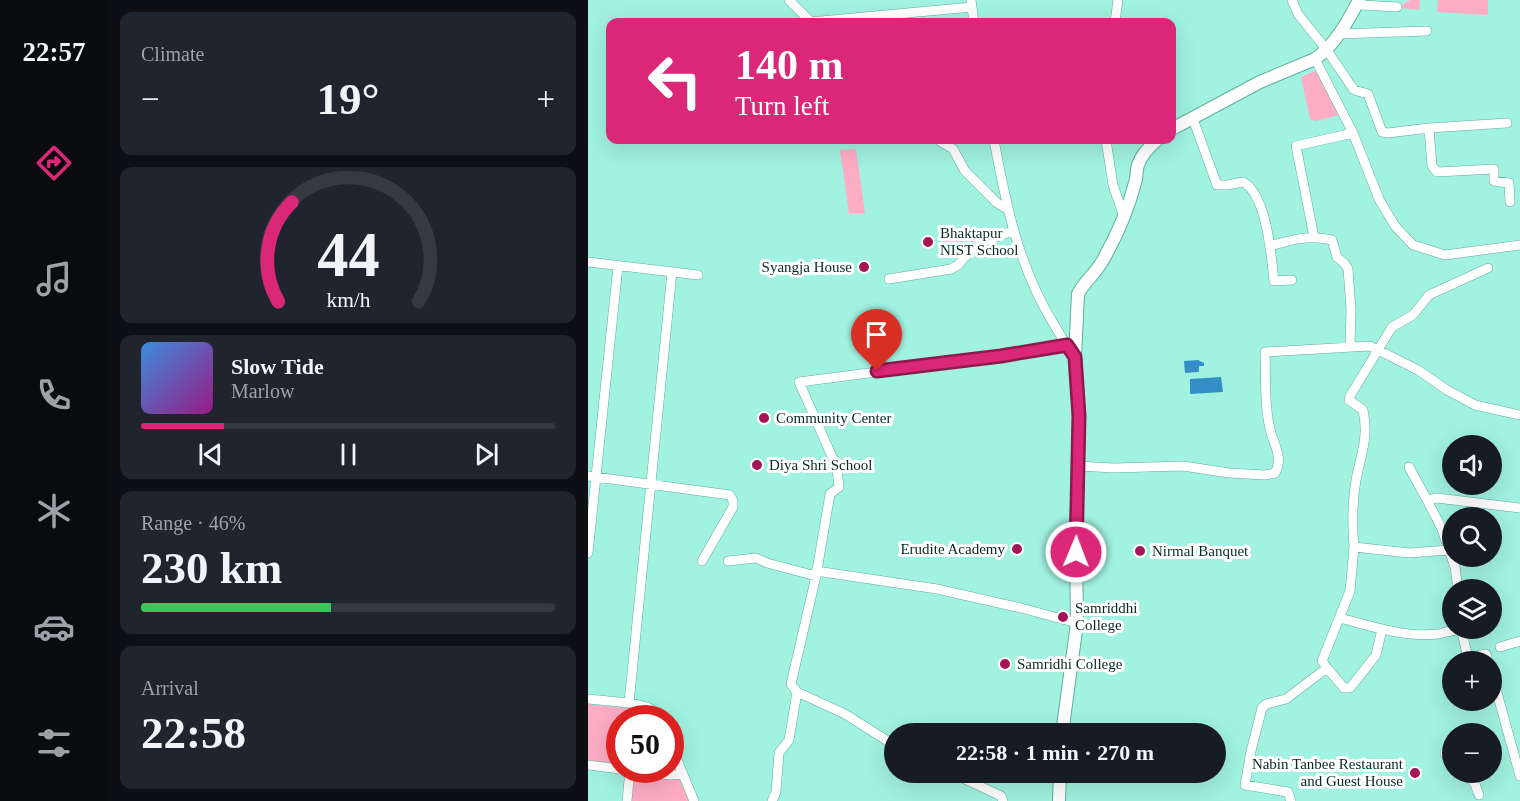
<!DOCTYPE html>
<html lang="en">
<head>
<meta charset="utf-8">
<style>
	body { margin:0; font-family:"Times New Roman",serif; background:#20242c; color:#f1f3f6; height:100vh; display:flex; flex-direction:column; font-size:22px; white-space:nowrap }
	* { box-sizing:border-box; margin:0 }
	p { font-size:20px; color:#9ea1a6 }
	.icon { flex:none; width:33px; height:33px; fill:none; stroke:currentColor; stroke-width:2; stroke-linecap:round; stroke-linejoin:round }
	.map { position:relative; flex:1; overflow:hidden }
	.sheet { display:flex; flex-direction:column; gap:12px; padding:12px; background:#0d0f14; width:480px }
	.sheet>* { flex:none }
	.guide { position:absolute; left:18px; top:18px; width:570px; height:126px; border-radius:12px; box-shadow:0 6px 24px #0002; background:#db2777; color:#fff; overflow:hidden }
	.fabs { position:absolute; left:854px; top:435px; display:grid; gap:12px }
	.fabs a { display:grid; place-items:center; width:60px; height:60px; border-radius:50%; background:#171b24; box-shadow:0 6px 24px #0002; font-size:30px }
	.speed { position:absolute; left:18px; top:705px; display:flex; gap:12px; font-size:30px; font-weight:700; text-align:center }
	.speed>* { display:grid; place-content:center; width:78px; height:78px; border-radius:50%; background:#171b24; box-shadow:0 6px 24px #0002; line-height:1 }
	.speed .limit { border:9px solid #d22; background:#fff; color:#111 }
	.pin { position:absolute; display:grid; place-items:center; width:51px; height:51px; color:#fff; margin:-62px -26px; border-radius:50% 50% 50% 0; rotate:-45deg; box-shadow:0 0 6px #0007 }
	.pin .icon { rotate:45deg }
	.me { position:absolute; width:66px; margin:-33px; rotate:1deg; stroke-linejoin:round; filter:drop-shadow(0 0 4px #0008) }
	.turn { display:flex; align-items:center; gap:21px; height:126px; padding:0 30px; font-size:27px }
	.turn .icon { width:78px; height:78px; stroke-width:2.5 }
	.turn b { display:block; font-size:42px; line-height:51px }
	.big { font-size:45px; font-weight:700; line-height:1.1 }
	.sheet .tile { flex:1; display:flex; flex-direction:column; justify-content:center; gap:9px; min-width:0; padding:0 21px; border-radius:12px; background:#20242c }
	.sheet .dial { align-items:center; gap:0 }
	.dial svg { height:156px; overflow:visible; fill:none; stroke:#363941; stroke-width:7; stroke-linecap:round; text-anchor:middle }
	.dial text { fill:#f1f3f6; stroke:none }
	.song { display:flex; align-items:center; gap:18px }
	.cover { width:72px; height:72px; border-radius:9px; background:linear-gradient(135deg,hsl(210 70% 55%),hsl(310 70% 35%)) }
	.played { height:6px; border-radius:3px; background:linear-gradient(90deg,#db2777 20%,#363941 20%) }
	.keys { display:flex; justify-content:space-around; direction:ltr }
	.heat { display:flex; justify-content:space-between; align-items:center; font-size:33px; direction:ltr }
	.charge { height:9px; border-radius:4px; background:linear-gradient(90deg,#34c759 46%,#363941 0) }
	.trip { position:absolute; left:296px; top:723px; width:342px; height:60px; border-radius:30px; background:#171b24; box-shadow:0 6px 24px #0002; font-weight:700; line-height:60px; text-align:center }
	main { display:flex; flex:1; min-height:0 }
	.tabs { display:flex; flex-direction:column; width:108px; justify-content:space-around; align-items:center; background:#090b0e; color:#9ea1a6 }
	.tabs .icon { width:42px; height:42px }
	.tabs .selected { color:#db2777 }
	.tabs b { font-size:27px; color:#f1f3f6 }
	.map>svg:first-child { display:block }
	.green { fill:#feadc5 }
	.water { fill:#358fc6 }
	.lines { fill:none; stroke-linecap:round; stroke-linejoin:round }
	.street-casing { stroke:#5eae9f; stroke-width:10 }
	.secondary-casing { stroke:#5eae9f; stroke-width:14 }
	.street { stroke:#fff; stroke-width:9 }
	.secondary { stroke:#fff; stroke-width:12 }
	.route-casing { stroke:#8e194d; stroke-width:15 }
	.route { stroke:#db2777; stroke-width:10 }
	.poi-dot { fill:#a41558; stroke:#fff; stroke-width:2 }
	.labels { text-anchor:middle; stroke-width:6; stroke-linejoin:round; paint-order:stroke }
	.poi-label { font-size:15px; fill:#062924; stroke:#fff; text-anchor:start }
</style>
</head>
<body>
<main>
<nav class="tabs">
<b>22:57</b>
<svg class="icon selected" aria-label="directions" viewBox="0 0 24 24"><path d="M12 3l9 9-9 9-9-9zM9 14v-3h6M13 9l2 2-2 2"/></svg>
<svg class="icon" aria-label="music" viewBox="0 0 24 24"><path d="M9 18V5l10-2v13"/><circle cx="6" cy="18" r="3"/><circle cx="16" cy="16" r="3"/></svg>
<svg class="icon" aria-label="phone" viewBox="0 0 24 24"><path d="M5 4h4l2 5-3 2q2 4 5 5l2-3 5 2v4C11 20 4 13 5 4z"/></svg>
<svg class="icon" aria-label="climate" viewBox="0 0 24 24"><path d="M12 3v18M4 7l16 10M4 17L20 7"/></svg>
<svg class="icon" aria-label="car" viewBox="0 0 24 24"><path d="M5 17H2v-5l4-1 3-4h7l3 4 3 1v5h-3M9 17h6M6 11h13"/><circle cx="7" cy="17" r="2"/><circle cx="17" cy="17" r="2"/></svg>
<svg class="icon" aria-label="filters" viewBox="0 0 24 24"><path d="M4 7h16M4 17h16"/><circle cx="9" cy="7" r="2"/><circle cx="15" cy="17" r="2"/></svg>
</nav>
<section class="sheet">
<div class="tile"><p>Climate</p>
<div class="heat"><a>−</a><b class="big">19°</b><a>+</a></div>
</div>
<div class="tile dial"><svg viewBox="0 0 100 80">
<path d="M14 69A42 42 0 1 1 86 69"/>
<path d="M14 69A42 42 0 0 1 21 18" stroke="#db2777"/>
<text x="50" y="56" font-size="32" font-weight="700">44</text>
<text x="50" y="72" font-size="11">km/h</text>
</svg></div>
<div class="tile">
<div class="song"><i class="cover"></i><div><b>Slow Tide</b><p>Marlow</p></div></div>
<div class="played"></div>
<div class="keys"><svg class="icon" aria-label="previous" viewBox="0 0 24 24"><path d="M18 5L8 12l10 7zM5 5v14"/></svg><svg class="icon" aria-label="pause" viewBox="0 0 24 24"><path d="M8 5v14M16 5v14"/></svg><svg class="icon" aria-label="next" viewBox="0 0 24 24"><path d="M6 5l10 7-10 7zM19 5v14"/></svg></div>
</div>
<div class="tile"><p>Range · 46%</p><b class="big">230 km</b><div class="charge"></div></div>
<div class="tile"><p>Arrival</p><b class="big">22:58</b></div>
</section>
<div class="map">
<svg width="932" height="801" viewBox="0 0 932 801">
	<rect width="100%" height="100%" fill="#a1f2e1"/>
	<path class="green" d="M823 0H832L831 10 813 8 816 3Z
		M850 0H900V15L849 12Z
		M729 70 751 115 728 121 722 119 713 77Z
		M268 149 277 213H261L252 150Z
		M0 704 61 711 68 718H32L31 765 0 762Z
		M50 775 91 779 102 801H43L46 779Z"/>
	<path class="water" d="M610 360 616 363V366H611V372L597 373 596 361Z
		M633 377 635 392 602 394V379Z"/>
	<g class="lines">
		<g class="street-casing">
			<path id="street" d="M201 0 223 22
				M383 0 386 22
				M704 0 710 14 738 49 766 90 780 94 794 132 800 133 841 128 844 166 849 172 906 169V181L921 183 922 202
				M770 3 773 5 809 7
				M222 22 384 7
				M527 22 530 0
				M750 34 839 31
				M727 59 765 133 791 199 807 226 825 245 857 255 932 245
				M605 119 629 185H639L655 182C679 195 683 255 686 281L704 280
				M841 128 919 123
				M350 140 365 149 377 171 409 203 419 209
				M406 140C418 205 431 269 467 326 472 334 476 342 482 349
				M518 140 525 185 536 217
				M726 237 708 146 765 133
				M682 246C706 239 719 235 744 240L749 257 757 264 760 269 763 309 762 346
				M0 262 110 275
				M301 279 363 269 370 265 389 244 424 231
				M489 466 526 468 595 466 641 473 677 475 687 473C695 459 687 446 683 433 676 407 678 378 677 352L782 346 830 370 859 390 887 405 932 415
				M821 467 839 500
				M0 476 142 495 145 501V507L114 561
				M766 547C764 524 764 503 768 480 773 454 781 437 775 410L761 400 762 396 804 327 825 315 841 295 900 268
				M861 550 854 529 839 500 849 498 932 508
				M0 553 30 266
				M140 561 168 558 179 563 228 576
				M228 571 349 589 433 608 489 623
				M752 618C782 626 818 638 850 634 857 633 865 630 873 629
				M873 628 880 658 898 654 900 662
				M912 647 932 641
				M739 668 756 688H762L788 655 794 629
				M903 671 932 776
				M0 699 41 703 84 272
				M41 703C53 706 66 706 72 718
				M82 743 106 801
				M306 745 257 714 209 692 203 684 228 576 242 494 251 487 249 468 211 382 413 356 479 345
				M857 753 864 765
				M0 765 32 769
				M39 770 83 775 95 774
				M362 772 413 796 415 801
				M878 772 887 784 891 795
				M39 801 42 770
				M184 801 188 792 191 753 201 740 209 692
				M703 801 700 792 657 785 663 751 674 708 678 704 698 699 739 668 734 661 762 591 766 547 821 553 861 550 867 567 870 590"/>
		</g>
		<g class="secondary-casing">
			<path id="secondary" d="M584 129 672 82 727 59C747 45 760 21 771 0
				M474 734 489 623 488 552 491 416 487 357 490 294C496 282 508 273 515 260 528 237 540 210 547 183 549 178 548 171 550 165 553 156 562 146 569 140
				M471 801 472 772"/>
		</g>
		<use href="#street" class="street"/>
		<use href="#secondary" class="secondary"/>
	</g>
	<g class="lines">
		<g class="route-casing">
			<path id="route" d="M289 371 413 356 479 345 487 357 491 416 488 552"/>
		</g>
		<use href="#route" class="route"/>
	</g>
	<g class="poi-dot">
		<circle cx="340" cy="242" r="6"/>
		<circle cx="276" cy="267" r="6"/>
		<circle cx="176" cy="418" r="6"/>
		<circle cx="169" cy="465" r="6"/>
		<circle cx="429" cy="549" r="6"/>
		<circle cx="552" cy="551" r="6"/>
		<circle cx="475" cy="617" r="6"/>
		<circle cx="417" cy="664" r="6"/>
		<circle cx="827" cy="773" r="6"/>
	</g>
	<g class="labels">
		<g class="poi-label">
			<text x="352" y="238">Bhaktapur<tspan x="352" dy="17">NIST School</tspan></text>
			<text x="264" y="272" text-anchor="end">Syangja House</text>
			<text x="188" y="423">Community Center</text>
			<text x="181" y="470">Diya Shri School</text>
			<text x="417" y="554" text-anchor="end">Erudite Academy</text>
			<text x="564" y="556">Nirmal Banquet</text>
			<text x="487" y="613">Samriddhi<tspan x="487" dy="17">College</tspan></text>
			<text x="429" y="669">Samridhi College</text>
			<text x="815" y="769" text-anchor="end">Nabin Tanbee Restaurant<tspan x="815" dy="17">and Guest House</tspan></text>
		</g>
	</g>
</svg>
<div class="fabs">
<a><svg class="icon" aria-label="sound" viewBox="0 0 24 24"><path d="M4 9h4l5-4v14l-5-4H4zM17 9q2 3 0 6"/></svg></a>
<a><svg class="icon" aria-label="search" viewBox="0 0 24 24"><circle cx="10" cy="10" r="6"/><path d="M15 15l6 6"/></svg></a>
<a><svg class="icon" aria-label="layers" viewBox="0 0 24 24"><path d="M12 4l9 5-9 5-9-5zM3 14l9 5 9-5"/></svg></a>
<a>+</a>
<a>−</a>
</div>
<div class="speed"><div class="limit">50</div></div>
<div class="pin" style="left:289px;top:371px;background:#d93025"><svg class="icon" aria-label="arrive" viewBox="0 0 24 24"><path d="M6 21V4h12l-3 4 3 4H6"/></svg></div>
<svg class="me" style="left:488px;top:552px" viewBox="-20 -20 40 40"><circle r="17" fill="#db2777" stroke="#fff" stroke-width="3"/><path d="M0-11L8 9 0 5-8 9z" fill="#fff"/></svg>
<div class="trip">22:58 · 1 min · 270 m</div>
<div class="guide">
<div class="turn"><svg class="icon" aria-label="left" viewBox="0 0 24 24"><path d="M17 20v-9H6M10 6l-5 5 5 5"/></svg><div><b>140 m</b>Turn left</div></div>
</div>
</div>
</main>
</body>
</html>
